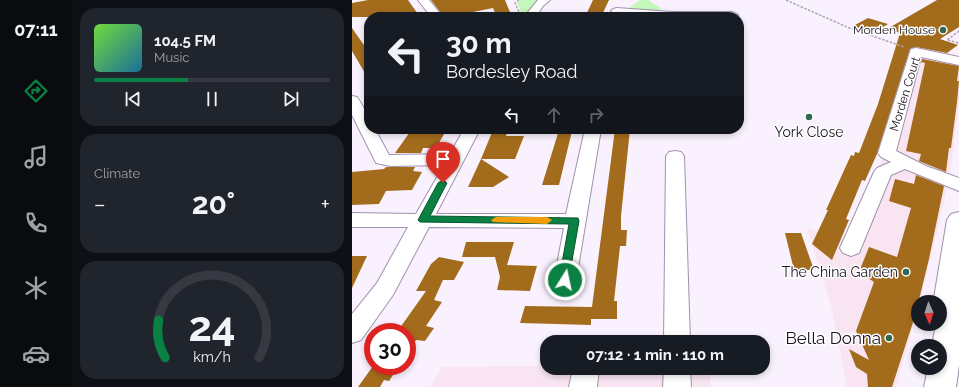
<!DOCTYPE html>
<html lang="en">
<head>
<meta charset="utf-8">
<style>
	body { margin:0; font-family:Raleway,sans-serif; background:#20242c; color:#f1f3f6; height:100vh; display:flex; flex-direction:column; font-size:15px; white-space:nowrap }
	* { box-sizing:border-box; margin:0 }
	p { font-size:13px; color:#9ea1a6 }
	.icon { flex:none; width:22px; height:22px; fill:none; stroke:currentColor; stroke-width:2; stroke-linecap:round; stroke-linejoin:round }
	.map { position:relative; flex:1; overflow:hidden }
	.drawer { display:flex; flex-direction:column; gap:8px; padding:8px; background:#0d0f14; width:280px }
	.drawer>* { flex:none }
	.top-card { position:absolute; left:12px; top:12px; width:380px; height:122px; border-radius:16px; box-shadow:0 2px 6px #0003; background:#171b24; color:#f1f3f6; overflow:hidden }
	.needle { width:26px; rotate:177deg }
	.controls { position:absolute; left:559px; top:295px; display:grid; gap:8px }
	.controls a { display:grid; place-items:center; width:36px; height:36px; border-radius:50%; background:#171b24; box-shadow:0 2px 6px #0003; font-size:20px }
	.speed { position:absolute; left:12px; top:323px; display:flex; gap:8px; font-size:20px; font-weight:700; text-align:center }
	.speed>* { display:grid; place-content:center; width:52px; height:52px; border-radius:50%; background:#171b24; box-shadow:0 2px 6px #0003; line-height:1 }
	.speed .limit { border:6px solid #d22; background:#fff; color:#111 }
	.pin { position:absolute; display:grid; place-items:center; width:34px; height:34px; color:#fff; margin:-41px -17px; border-radius:50% 50% 50% 0; rotate:-45deg; box-shadow:0 0 4px #0007 }
	.pin .icon { rotate:45deg }
	.me { position:absolute; width:44px; margin:-22px; rotate:10deg; stroke-linejoin:round; filter:drop-shadow(0 0 3px #0008) }
	.turn { display:flex; align-items:center; gap:14px; height:84px; padding:0 16px; font-size:18px }
	.turn .icon { width:52px; height:52px; stroke-width:2.5 }
	.turn b { display:block; font-size:28px; line-height:34px }
	.lanes { display:flex; align-items:center; height:38px; padding:0 16px; background:#0003; justify-content:center; gap:20px; direction:ltr }
	.lanes .off { opacity:.35 }
	.big { font-size:30px; font-weight:700; line-height:1.1 }
	.drawer .tile { flex:1; display:flex; flex-direction:column; justify-content:center; gap:6px; min-width:0; padding:0 14px; border-radius:16px; background:#20242c }
	.drawer .dial { align-items:center; gap:0 }
	.dial svg { height:104px; overflow:visible; fill:none; stroke:#363941; stroke-width:7; stroke-linecap:round; text-anchor:middle }
	.dial text { fill:#f1f3f6; stroke:none }
	.song { display:flex; align-items:center; gap:12px }
	.cover { width:48px; height:48px; border-radius:6px; background:linear-gradient(135deg,hsl(100 70% 55%),hsl(200 70% 35%)) }
	.played { height:4px; border-radius:2px; background:linear-gradient(90deg,#0b8043 40%,#363941 40%) }
	.keys { display:flex; justify-content:space-around; direction:ltr }
	.heat { display:flex; justify-content:space-between; align-items:center; font-size:22px; direction:ltr }
	.trip { position:absolute; left:188px; top:335px; width:230px; height:40px; border-radius:16px; background:#171b24; box-shadow:0 2px 6px #0003; font-weight:700; line-height:40px; text-align:center }
	main { display:flex; flex:1; min-height:0 }
	.dock { display:flex; flex-direction:column; width:72px; justify-content:space-around; align-items:center; background:#090b0e; color:#9ea1a6 }
	.dock .icon { width:28px; height:28px }
	.dock .on { color:#0b8043 }
	.dock b { font-size:18px; color:#f1f3f6 }
	.map>svg:first-child { display:block }
	.commercial { fill:#f9e4f2 }
	.green { fill:#c4f7ba }
	.building { fill:#a36c1c }
	.lines { fill:none; stroke-linecap:round; stroke-linejoin:round }
	.minor-casing { stroke:#a191ad; stroke-width:2 }
	.highway-casing { stroke:#a191ad; stroke-width:2 }
	.path { stroke:#aca5b1; stroke-width:1.5; stroke-dasharray:2.5 1.5; stroke-linecap:butt }
	.minor { fill:#fff; fill-rule:evenodd }
	.highway { fill:#fff; fill-rule:evenodd }
	.route { fill:#0b8043; stroke:#07532c }
	.slow { fill:#f59e0b }
	.poi-dot { fill:#316850; stroke:#fff; stroke-width:1.5 }
	.labels { text-anchor:middle; stroke-width:3; stroke-linejoin:round; paint-order:stroke }
	.far-poi-label { font-size:12px; fill:#1a141e; stroke:#fff; text-anchor:end }
	.far-street-label { font-size:12px; fill:#1a141e; stroke:#fff }
	.poi-label { font-size:14px; fill:#1a141e; stroke:#fff }
	.near-poi-label { font-size:17px; fill:#1a141e; stroke:#fff; text-anchor:end }
</style>
</head>
<body>
<main>
<nav class="dock">
<b>07:11</b>
<svg class="icon on" aria-label="directions" viewBox="0 0 24 24"><path d="M12 3l9 9-9 9-9-9zM9 14v-3h6M13 9l2 2-2 2"/></svg>
<svg class="icon" aria-label="music" viewBox="0 0 24 24"><path d="M9 18V5l10-2v13"/><circle cx="6" cy="18" r="3"/><circle cx="16" cy="16" r="3"/></svg>
<svg class="icon" aria-label="phone" viewBox="0 0 24 24"><path d="M5 4h4l2 5-3 2q2 4 5 5l2-3 5 2v4C11 20 4 13 5 4z"/></svg>
<svg class="icon" aria-label="climate" viewBox="0 0 24 24"><path d="M12 3v18M4 7l16 10M4 17L20 7"/></svg>
<svg class="icon" aria-label="car" viewBox="0 0 24 24"><path d="M5 17H2v-5l4-1 3-4h7l3 4 3 1v5h-3M9 17h6M6 11h13"/><circle cx="7" cy="17" r="2"/><circle cx="17" cy="17" r="2"/></svg>
</nav>
<section class="drawer">
<div class="tile">
<div class="song"><i class="cover"></i><div><b>104.5 FM</b><p>Music</p></div></div>
<div class="played"></div>
<div class="keys"><svg class="icon" aria-label="previous" viewBox="0 0 24 24"><path d="M18 5L8 12l10 7zM5 5v14"/></svg><svg class="icon" aria-label="pause" viewBox="0 0 24 24"><path d="M8 5v14M16 5v14"/></svg><svg class="icon" aria-label="next" viewBox="0 0 24 24"><path d="M6 5l10 7-10 7zM19 5v14"/></svg></div>
</div>
<div class="tile"><p>Climate</p>
<div class="heat"><a>−</a><b class="big">20°</b><a>+</a></div>
</div>
<div class="tile dial"><svg viewBox="0 0 100 80">
<path d="M14 69A42 42 0 1 1 86 69"/>
<path d="M14 69A42 42 0 0 1 9 40" stroke="#0b8043"/>
<text x="50" y="56" font-size="32" font-weight="700">24</text>
<text x="50" y="72" font-size="11">km/h</text>
</svg></div>
</section>
<div class="map">
<svg width="607" height="387" viewBox="0 0 607 387">
	<rect width="100%" height="100%" fill="#f9f2fe"/>
	<path class="commercial" d="M567 53 607 63V104L597 181 570 294 568 302H566V309L544 387H495L480 309 455 228 505 244 532 153Z
		M195 366V368H357L359 387H78L90 367Z"/>
	<path class="green" d="M169 0H187L182 4 174 16H171L165 3Z
		M288 0H296L309 8 305 12 278 10 277 8Z"/>
	<path class="building" d="M16 0H56L68 17H0V3Z
		M79 0H153L160 17H145L141 8 101 16 97 12 95 17H92Z
		M241 0H257L249 17H233Z
		M585 0H607V27L588 39 606 45 595 53 564 47 558 49 525 154 513 181 510 180 494 219 497 220 480 260 460 244 476 210H474L499 155 502 156 503 152 507 153 526 104 548 33 535 29Z
		M516 18 536 24 522 33 501 26Z
		M0 28 14 48H17V80L0 51Z
		M570 59 607 66 605 81H607L605 102 599 148H597L594 172 567 161 569 154 554 151 573 63 569 62Z
		M60 129H95L84 148H71L69 153H43Z
		M263 129H278L269 216V230H275L274 246H268L262 301H265V319H239V325L168 323 173 306 240 307Z
		M141 130H156L154 136H172L163 159H129Z
		M207 130 220 131 207 185H190Z
		M129 159 157 177 141 187H116Z
		M34 167H63L61 171 70 172 60 190 34 191 27 204 0 205V172L32 169Z
		M564 175 592 186 577 259 563 316 540 387H516L515 374 504 367 497 349 517 360 504 331 522 282 507 272 517 247 545 257 559 208 537 201 543 179 562 184Z
		M433 233H449L462 270H442Z
		M114 242H162L155 265 185 266 178 291 145 290 148 277 143 257H110Z
		M0 256H15L0 288Z
		M87 257 112 262 102 280H91L82 300 90 302 74 326 82 328 73 341 64 340 55 354V332H45L74 291H64L79 264Z
		M21 366H47L37 381 32 380 28 387H6Z"/>
	<g class="lines">
		<g class="minor-casing">
			<path id="minor" d="M66 0H77L91 17H79Z
				M186 0H198L191 6 184 17H172Z
				M265 8 320 12H380L386 15 384 17H301L261 13 259 11 261 9Z
				M564 48 607 57V65L569 57 544 151 574 166 607 178V191L553 169 539 175 507 253 499 256 491 253 488 248 522 172 525 168 539 162 529 157 526 153 558 52 559 49Z
				M0 96 5 97C12 107 17 117 17 129H23L37 155 98 154 112 129H128L84 214H214L233 129H249L224 280 221 286 213 289 205 286 202 280 212 228 77 227 41 295 9 340 0 343V314L25 283 56 227H0V213L64 214 92 165 39 166 24 163 0 115Z
				M323 151 329 152 332 156 338 342H312L314 156 317 152Z
				M221 368H247L245 387H217Z
				M312 368H338L339 387H311Z"/>
		</g>
		<g class="highway-casing">
			<path id="highway" d="M607 212V365L604 387H572L576 368H588V346H580L584 324H588V302H583L582 298 595 220 599 214Z"/>
		</g>
		<path class="path" d="M167 0 163 3 167 12
			M434 0 495 27 552 47
			M607 31 595 40 607 43"/>
		<use href="#minor" class="minor"/>
		<use href="#highway" class="highway"/>
	</g>
	<path class="route" d="M91 180 95 183 78 216 226 218 227 221 216 283 213 284 209 283 207 280 217 224 68 222 66 220 86 183Z"/>
	<path class="slow" d="M144 217H195L200 220 195 224 141 222 139 220Z"/>
	<g class="poi-dot">
		<circle cx="591" cy="30" r="4"/>
		<circle cx="457" cy="117" r="4"/>
		<circle cx="554" cy="272" r="4"/>
		<circle cx="537" cy="338" r="4"/>
	</g>
	<g class="labels">
		<g class="far-poi-label">
			<text x="583" y="34">Morden House</text>
		</g>
		<g class="far-street-label">
			<text transform="translate(553 94) rotate(-73)" y="4">Morden Court</text>
		</g>
		<g class="poi-label">
			<text x="457" y="137">York Close</text>
			<text x="546" y="277" text-anchor="end">The China Garden</text>
		</g>
		<g class="near-poi-label">
			<text x="529" y="344">Bella Donna</text>
		</g>
	</g>
</svg>
<div class="controls">
<a><svg class="needle" viewBox="-14 -14 28 28"><path d="M0-13l5 13h-10z" fill="#e53935"/><path d="M0 13l5-13h-10z" fill="#9ea1a6"/></svg></a>
<a><svg class="icon" aria-label="layers" viewBox="0 0 24 24"><path d="M12 4l9 5-9 5-9-5zM3 14l9 5 9-5"/></svg></a>
</div>
<div class="speed"><div class="limit">30</div></div>
<div class="pin" style="left:91px;top:183px;background:#d93025"><svg class="icon" aria-label="arrive" viewBox="0 0 24 24"><path d="M6 21V4h12l-3 4 3 4H6"/></svg></div>
<svg class="me" style="left:213px;top:280px" viewBox="-20 -20 40 40"><circle r="17" fill="#0b8043" stroke="#fff" stroke-width="3"/><path d="M0-11L8 9 0 5-8 9z" fill="#fff"/></svg>
<div class="trip">07:12 · 1 min · 110 m</div>
<div class="top-card">
<div class="turn"><svg class="icon" aria-label="left" viewBox="0 0 24 24"><path d="M17 20v-9H6M10 6l-5 5 5 5"/></svg><div><b>30 m</b>Bordesley Road</div></div>
<div class="lanes"><svg class="icon" aria-label="left" viewBox="0 0 24 24"><path d="M17 20v-9H6M10 6l-5 5 5 5"/></svg><svg class="icon off" aria-label="ahead" viewBox="0 0 24 24"><path d="M12 20V5M6 11l6-6 6 6"/></svg><svg class="icon off" aria-label="right" viewBox="0 0 24 24"><path d="M7 20v-9h11M14 6l5 5-5 5"/></svg></div>
</div>
</div>
</main>
</body>
</html>
